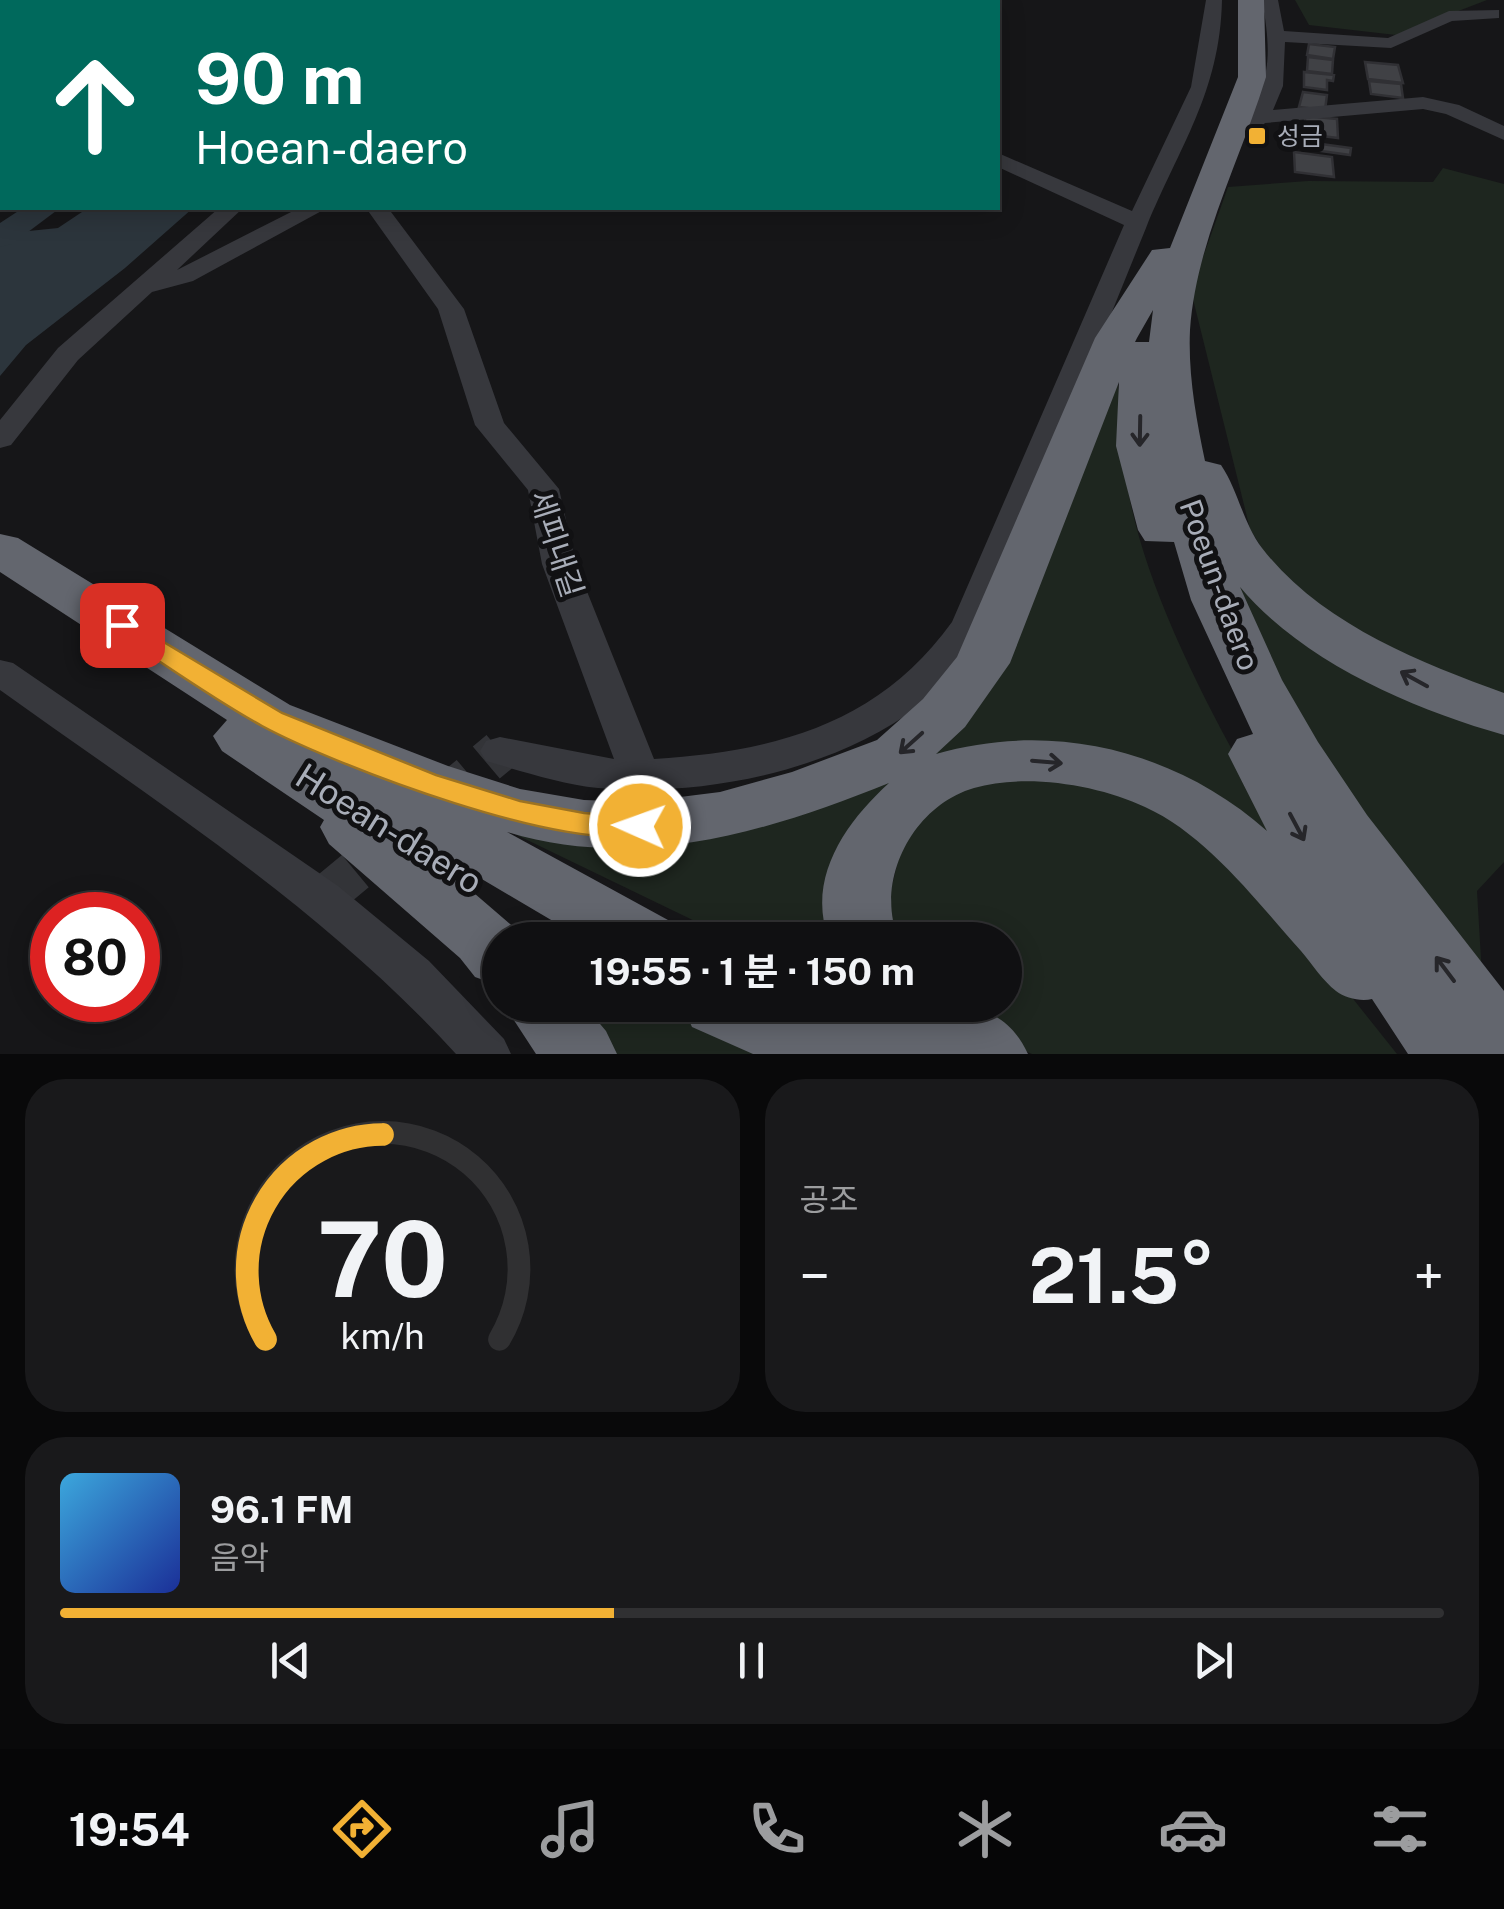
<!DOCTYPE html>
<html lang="ko">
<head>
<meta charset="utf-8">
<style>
	body { margin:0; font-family:"Public Sans","Noto Sans KR",sans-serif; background:#19191b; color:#f1f3f6; height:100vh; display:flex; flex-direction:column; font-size:38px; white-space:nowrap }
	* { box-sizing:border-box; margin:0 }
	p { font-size:32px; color:#9c9d9f }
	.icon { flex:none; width:55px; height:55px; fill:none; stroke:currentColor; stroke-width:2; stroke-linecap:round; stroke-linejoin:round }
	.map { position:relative; height:1054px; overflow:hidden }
	.sheet { display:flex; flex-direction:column; gap:25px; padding:25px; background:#09090a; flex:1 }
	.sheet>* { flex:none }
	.banner { position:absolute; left:0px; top:0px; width:1000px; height:210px; box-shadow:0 5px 25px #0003,0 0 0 2px #303032; background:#00695c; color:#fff; overflow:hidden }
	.speed { position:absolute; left:30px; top:892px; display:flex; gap:20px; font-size:50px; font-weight:700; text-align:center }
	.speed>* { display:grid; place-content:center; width:130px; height:130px; border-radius:50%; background:#101012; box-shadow:0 5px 25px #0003,0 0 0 2px #303032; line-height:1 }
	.speed .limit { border:15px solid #d22; background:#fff; color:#111 }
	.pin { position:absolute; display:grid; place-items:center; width:85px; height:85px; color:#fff; margin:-42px; border-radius:20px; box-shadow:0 5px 15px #0006 }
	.me { position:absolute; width:110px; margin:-55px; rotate:272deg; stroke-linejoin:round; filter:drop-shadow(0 0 8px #0008) }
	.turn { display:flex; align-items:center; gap:35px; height:210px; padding:0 30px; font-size:45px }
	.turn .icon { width:130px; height:130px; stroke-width:2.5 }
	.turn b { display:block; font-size:70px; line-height:85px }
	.big { font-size:75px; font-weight:700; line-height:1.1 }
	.sheet .widget { flex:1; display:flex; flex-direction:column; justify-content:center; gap:15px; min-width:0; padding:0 35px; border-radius:40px; background:#19191b }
	.sheet .dial { align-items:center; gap:0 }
	.dial svg { height:260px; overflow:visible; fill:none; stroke:#303032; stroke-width:7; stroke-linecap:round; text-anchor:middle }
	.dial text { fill:#f1f3f6; stroke:none }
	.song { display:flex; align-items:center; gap:30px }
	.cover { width:120px; height:120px; border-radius:15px; background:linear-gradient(135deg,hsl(200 70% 55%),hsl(230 70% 35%)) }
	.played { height:10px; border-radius:5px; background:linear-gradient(90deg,#f2b134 40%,#303032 40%) }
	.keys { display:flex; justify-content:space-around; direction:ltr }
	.heat { display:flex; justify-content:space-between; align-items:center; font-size:55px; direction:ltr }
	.sheet .tiles { flex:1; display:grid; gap:25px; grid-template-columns:1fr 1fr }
	.widget:last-child { grid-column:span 2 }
	.trip { position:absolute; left:482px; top:922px; width:540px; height:100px; border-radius:50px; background:#101012; box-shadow:0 5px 25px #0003,0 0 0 2px #303032; font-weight:700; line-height:100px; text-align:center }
	.menu { display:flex; height:160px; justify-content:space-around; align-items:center; background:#060607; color:#9c9d9f }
	.menu .icon { width:70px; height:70px }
	.menu .current { color:#f2b134 }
	.menu b { font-size:45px; color:#f1f3f6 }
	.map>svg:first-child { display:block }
	.green { fill:#1e261f }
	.water { fill:#2c353c }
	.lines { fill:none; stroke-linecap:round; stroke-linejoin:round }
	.river { fill:#2c353c; fill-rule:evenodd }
	.building { fill:#404145; stroke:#303034; stroke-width:2.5 }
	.minor-tunnel { stroke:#333438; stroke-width:42; stroke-dasharray:42 21; stroke-linecap:butt }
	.path { stroke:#3d3f44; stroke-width:2.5; stroke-dasharray:2.5 4; stroke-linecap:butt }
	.minor { fill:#37383d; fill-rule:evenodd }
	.highway { fill:#63666e; fill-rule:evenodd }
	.oneway { stroke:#26262a }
	.route { fill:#f2b134; stroke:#9d7322; stroke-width:2.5 }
	.poi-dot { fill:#f2b134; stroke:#111113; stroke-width:4 }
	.labels { text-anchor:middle; stroke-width:10; stroke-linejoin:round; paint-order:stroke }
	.far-poi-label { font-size:25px; fill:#a8adb8; stroke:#111113; text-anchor:start }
	.street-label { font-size:30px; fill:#a8adb8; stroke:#111113 }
	.near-street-label { font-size:35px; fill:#a8adb8; stroke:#111113 }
</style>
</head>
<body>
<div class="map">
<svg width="1504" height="1054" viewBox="0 0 1504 1054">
	<rect width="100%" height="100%" fill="#161618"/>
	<path class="green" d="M1295 0H1487L1396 35 1309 25Z
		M1443 168 1504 184V699L1355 635 1284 584 1250 529 1191 291 1228 187 1308 181 1433 182Z
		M1117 376C1122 418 1122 464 1131 505 1156 622 1243 776 1308 877L1198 802 960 753 842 940H734L488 821 879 776Z
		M1233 571 1504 729V862L1477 891 1483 993 1358 809 1271 665Z
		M987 777 1111 783 1252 872 1397 1054H1032L951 1019 937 1005H1005V940H879L909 815Z
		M566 1005H664L783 1054H602Z"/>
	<path class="water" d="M88 208H193L125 268 26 345 0 376V234L58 228Z"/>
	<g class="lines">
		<path class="river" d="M23 208H60L12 244 0 247V223Z"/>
	</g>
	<path class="building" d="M1309 44 1335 47 1333 59 1307 55Z
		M1308 57 1333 60 1332 74 1307 71Z
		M1365 62 1398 65 1403 83 1368 79Z
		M1304 72 1334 75 1333 81 1327 80V90L1304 87Z
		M1369 81 1401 84 1403 98 1371 94Z
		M1303 92 1327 95 1325 110 1299 107Z
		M1305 116 1337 119 1338 138 1305 134Z
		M1292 140 1351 148 1350 155 1292 147Z
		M1294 152 1332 157 1334 177 1295 172Z"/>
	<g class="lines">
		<path class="minor-tunnel" d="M438 803 500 751
			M323 898 393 840"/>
		<path class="path" d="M183 2 188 0
			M490 2 494 0"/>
		<path class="minor" d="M651 0H667V2H651Z
			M1206 0H1222C1220 93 1179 147 1146 228 1092 360 1040 492 987 624 967 654 947 684 919 706 833 771 704 797 598 788 561 784 521 771 486 761L480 751 486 741 500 737 614 759 542 564 528 490 475 425 438 309 366 208H388L464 309 504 423 559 489 576 564 654 759C775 751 878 725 952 622L1124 225 998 167V153L1132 211 1191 87Z
			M1262 0H1278L1284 31 1388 38 1449 11 1499 10V18L1452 21 1391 48 1285 42 1283 86 1273 110 1423 97 1459 105 1504 126V140L1446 114 1423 109 1265 123 1254 134H1240L1237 130C1272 85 1272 55 1262 0Z
			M219 208H243L177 270 299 208H327L193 281 152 292 78 360 11 445 0 448V420L58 348Z
			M0 660 13 663 338 886 429 961 504 1039 511 1054H456C324 909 159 804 0 690Z"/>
		<path class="highway" d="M1238 0H1264L1266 77C1241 159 1196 242 1190 330 1188 374 1196 418 1205 461L1221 465C1238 490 1243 523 1262 548 1320 623 1418 662 1504 693V735C1412 709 1303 662 1240 587L1282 680 1318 742 1367 815 1504 991V1054H1408L1372 999C1361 1002 1345 998 1336 991 1323 981 1312 964 1301 951 1257 902 1207 835 1145 807 1098 785 1026 773 974 788 912 806 874 882 899 940H829C806 879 845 823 889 783 767 832 638 872 507 832L668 920 678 940H585L426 846 424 850 525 937 527 940H500V986L475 977 460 958 329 844 320 827 324 820 222 751 213 736 227 720 0 572V534L18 538 290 705 448 766 520 789 584 800 640 802 720 792 792 772 877 740 923 699 957 657 1095 338 1152 250 1170 248 1238 77ZM1153 310 1149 342H1135L1137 338ZM1119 382 1116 446 1138 530 1145 541 1174 542 1191 600 1253 734 1237 739 1228 754 1267 831C1177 751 1053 720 936 754L965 727 1010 663Z
			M504 1005H584L606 1031 617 1054H536Z
			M682 1005H863L883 1013 879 1005C938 1005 999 991 1028 1054H753L692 1027Z"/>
	</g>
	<defs><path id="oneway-shaft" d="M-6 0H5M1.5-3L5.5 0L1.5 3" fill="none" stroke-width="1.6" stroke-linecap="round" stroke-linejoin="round" transform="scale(2.5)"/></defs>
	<g class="oneway">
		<use href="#oneway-shaft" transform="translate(1140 431) rotate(91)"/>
		<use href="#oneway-shaft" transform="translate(1414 679) rotate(-151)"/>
		<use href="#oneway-shaft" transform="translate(911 743) rotate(138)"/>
		<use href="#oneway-shaft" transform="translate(1047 762) rotate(5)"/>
		<use href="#oneway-shaft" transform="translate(1297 827) rotate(62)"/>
		<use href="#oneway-shaft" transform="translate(1445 969) rotate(-127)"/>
	</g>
	<path class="route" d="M122 617 282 713 436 775 520 801 584 813 650 818 655 826 650 833C574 857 334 765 262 726 211 698 162 662 113 631L109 625Z"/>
	<rect class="poi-dot" x="1247" y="126" width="20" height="20" rx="5"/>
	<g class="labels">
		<g class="far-poi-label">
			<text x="1277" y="145">성금</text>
		</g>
		<g class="street-label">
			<text transform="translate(556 544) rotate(72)" y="10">세피내길</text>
			<text transform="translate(1219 585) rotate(70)" y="10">Poeun-daero</text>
		</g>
		<g class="near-street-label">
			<text transform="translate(389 829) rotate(32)" y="12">Hoean-daero</text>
		</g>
	</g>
</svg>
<div class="speed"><div class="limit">80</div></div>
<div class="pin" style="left:122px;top:625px;background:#d93025"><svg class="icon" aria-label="arrive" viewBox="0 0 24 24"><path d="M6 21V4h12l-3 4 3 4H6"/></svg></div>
<svg class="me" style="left:640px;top:826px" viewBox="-20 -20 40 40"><circle r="17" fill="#f2b134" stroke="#fff" stroke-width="3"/><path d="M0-11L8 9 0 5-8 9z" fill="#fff"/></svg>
<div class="trip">19:55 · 1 분 · 150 m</div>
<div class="banner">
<div class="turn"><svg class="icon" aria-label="ahead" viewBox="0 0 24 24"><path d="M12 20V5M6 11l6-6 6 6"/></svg><div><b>90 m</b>Hoean-daero</div></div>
</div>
</div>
<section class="sheet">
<div class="tiles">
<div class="widget dial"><svg viewBox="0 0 100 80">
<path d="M14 69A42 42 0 1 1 86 69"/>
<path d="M14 69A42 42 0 0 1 50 6" stroke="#f2b134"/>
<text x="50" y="56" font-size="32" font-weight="700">70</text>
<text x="50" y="72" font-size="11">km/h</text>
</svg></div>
<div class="widget"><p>공조</p>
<div class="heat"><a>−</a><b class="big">21.5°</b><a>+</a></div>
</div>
<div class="widget">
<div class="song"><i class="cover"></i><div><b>96.1 FM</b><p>음악</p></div></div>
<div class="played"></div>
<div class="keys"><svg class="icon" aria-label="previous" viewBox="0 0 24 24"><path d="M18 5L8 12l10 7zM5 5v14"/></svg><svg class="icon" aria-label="pause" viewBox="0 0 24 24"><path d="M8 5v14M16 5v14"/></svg><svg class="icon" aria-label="next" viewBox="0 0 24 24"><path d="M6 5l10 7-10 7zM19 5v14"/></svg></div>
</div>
</div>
</section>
<nav class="menu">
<b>19:54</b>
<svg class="icon current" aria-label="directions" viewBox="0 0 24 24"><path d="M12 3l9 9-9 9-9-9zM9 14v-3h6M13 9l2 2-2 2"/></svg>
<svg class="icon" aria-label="music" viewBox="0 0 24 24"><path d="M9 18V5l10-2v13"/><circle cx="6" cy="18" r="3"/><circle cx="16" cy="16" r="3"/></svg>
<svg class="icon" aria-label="phone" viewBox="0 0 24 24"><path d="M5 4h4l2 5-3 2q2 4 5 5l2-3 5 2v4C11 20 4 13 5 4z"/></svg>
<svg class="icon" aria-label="climate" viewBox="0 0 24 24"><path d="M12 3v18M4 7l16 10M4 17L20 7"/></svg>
<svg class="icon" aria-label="car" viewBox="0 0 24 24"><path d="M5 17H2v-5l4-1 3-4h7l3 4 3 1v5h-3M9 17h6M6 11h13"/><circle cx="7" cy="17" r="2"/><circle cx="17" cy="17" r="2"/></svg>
<svg class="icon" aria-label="filters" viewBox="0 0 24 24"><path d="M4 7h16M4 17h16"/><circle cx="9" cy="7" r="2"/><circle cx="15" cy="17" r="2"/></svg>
</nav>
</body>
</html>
